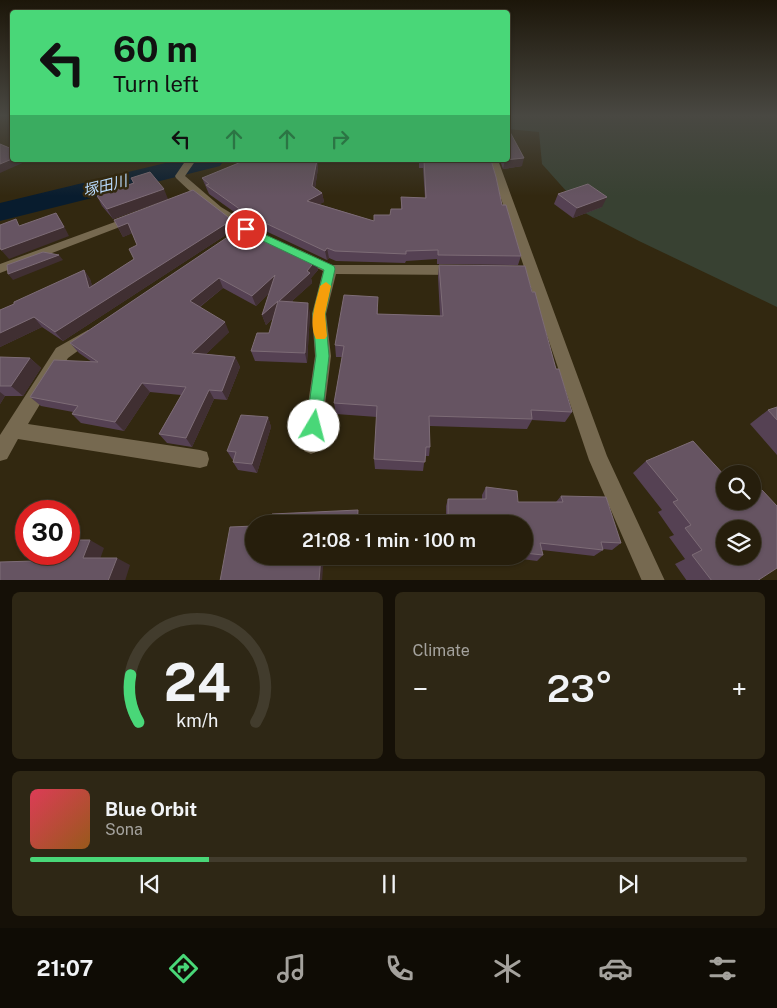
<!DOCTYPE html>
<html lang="en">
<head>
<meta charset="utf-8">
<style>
	body { margin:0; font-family:"Public Sans","Noto Sans JP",sans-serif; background:#2e2715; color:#f1f3f6; height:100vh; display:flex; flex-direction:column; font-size:19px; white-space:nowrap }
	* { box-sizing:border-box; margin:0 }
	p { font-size:16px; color:#a4a29d }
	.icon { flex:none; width:28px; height:28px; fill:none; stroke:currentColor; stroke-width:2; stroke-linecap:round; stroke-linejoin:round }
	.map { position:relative; height:580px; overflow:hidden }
	.side { display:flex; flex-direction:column; gap:12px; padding:12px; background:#151007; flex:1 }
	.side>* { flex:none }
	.banner { position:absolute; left:10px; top:10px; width:500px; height:152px; border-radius:5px; box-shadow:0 1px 4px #0004,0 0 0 1px #423c2d; background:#49d778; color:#111; overflow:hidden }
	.buttons { position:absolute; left:716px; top:465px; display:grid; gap:10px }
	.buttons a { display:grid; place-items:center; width:45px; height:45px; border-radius:50%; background:#261e0c; box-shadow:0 1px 4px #0004,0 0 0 1px #423c2d; font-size:25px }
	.speed { position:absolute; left:15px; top:500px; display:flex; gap:10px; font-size:25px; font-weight:700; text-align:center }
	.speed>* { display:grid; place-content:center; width:65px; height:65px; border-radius:50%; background:#261e0c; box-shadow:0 1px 4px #0004,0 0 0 1px #423c2d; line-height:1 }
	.speed .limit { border:8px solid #d22; background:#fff; color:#111 }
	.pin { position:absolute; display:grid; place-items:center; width:42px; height:42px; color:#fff; margin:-21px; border:2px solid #fff; border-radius:50%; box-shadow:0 1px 5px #0007 }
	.me { position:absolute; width:55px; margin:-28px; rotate:8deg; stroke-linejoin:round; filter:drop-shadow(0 0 4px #0008) }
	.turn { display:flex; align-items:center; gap:18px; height:105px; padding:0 20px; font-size:22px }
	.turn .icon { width:65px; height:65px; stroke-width:2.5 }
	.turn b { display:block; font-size:35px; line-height:42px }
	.lanes { display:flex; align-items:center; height:48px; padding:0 20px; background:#0003; justify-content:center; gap:25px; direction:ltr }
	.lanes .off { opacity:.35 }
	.big { font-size:38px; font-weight:600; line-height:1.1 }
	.side .card { flex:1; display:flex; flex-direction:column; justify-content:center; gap:8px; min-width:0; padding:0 18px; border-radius:8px; background:#2e2715 }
	.side .dial { align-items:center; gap:0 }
	.dial svg { height:130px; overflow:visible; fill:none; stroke:#423c2d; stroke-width:7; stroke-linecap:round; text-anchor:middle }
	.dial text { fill:#f1f3f6; stroke:none }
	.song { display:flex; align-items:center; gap:15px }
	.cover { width:60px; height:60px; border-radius:8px; background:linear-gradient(135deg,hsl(350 70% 55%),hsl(30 70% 35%)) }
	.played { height:5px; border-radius:2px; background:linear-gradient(90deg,#49d778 25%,#423c2d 25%) }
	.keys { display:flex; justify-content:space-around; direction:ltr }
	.heat { display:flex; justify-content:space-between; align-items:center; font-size:28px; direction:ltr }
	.side .tiles { flex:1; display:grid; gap:12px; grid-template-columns:1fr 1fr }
	.card:last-child { grid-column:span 2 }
	.trip { position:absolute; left:245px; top:515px; width:288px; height:50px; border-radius:25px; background:#261e0c; box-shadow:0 1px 4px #0004,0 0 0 1px #423c2d; font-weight:600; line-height:50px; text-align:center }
	.tabs { display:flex; height:80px; justify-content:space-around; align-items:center; background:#0f0c05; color:#a4a29d }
	.tabs .icon { width:35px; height:35px }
	.tabs .current { color:#49d778 }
	.tabs b { font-size:22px; color:#f1f3f6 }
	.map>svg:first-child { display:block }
	.green { fill:#384132 }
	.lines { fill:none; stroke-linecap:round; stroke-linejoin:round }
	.river { fill:#081c2e; fill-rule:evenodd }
	.minor { fill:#766950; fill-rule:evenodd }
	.wall { fill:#554153 }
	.shaded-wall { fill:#402f32 }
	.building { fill:#665462; stroke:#7d6c76; fill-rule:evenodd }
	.route { fill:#49d778; stroke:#2f8c4e }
	.slow { fill:#f59e0b }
	.labels { text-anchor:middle; stroke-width:5; stroke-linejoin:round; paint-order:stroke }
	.far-water-label { font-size:15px; font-style:italic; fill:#b8dafc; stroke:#322810 }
</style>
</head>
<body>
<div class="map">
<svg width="777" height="581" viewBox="0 0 777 581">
	<rect width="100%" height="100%" fill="#322810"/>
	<path class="green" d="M508 115H777V307L639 241 579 210 567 192 542 164 539 132 508 129Z"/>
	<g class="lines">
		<path class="river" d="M178 160H224L220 166 0 221V203Z"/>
		<path class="minor" d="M186 160H196L185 176 221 207 264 233 266 236 264 239C245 244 191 192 176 178L175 176Z
			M488 160H498L607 456 665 581H642L589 460Z
			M134 215 140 218 138 220 0 273V264Z
			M300 250 332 265H458L463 267 465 270 463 273 458 275 336 274 326 314 331 356 320 445 318 451 311 454 304 451 302 445 315 356 312 314 323 271 296 257 294 254Z
			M88 330 93 332 96 336 93 340 68 358 28 424 200 450 207 452 209 459 207 466 200 468 18 439 7 459 0 461V435L56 348Z"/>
	</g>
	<path class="wall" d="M317 160 318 168 315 188 322 193 324 202 319 204 374 221 390 215 401 209V197L425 198 423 168H419V160H491L502 205 521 256 518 265 437 264V259L406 261 405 263 336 261 329 258 327 260 251 224 209 194 202 178Z
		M500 160H508L522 166 503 169Z
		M131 178 168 199 113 219 102 206 97 196 133 183Z
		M558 194 602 207 573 218 554 204Z
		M114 220 235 229 63 341 42 327 0 347V310L14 304 84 270 90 279 92 286 134 259 137 245 132 233 123 237Z
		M244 226 316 260 318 270 311 278 312 283 292 301 310 313 307 363 255 361 251 351 269 333 273 318 266 325 262 315 269 293 256 306 223 288 200 307 229 332 206 354 235 357 240 367 227 400 214 399 192 447 167 443 159 434 181 395 150 392 124 431 81 423 72 414 73 412 41 406 30 397 92 362 79 353 70 343Z
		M439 265 532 292 556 369 572 412 565 422 532 420 527 429 430 426V447L429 456H425L423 471 375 469 374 459 377 417 336 414 334 403 342 357H336L335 345 378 308V314L440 316 438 277Z
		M0 357 30 358 41 368 23 396H5L0 404Z
		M777 407V455L750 424 768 410Z
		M268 417 271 427 257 473 238 470 233 462V460L232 459 227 451Z
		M646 461 757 581H687L675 564 685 559 669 537 674 535 658 512 662 510 633 473Z
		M486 487 518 502H556L561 496 621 543 612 550 603 549V550L594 556 542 550 543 555 537 561 499 556H524V524H446V506L448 499H482V495Z
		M450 556H472L469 561 450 560Z"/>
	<path class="shaded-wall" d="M524 158 522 166 503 169 505 160Z
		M12 159V160H26L27 161 0 173V164Z
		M317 160 318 168 314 195 312 186Z
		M164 189 168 199 113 219 107 209Z
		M322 193 324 202 309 210 307 201Z
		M607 197 602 207 573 218 577 208Z
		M56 213 62 222 69 236 9 259 1 250Z
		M232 220 235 229 63 341 55 332Z
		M128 223 133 233 123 237 118 227Z
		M327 248 329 258 327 260 325 251Z
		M59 255 63 260 13 280 8 274Z
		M316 260 318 270 311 278 312 283 281 311 279 301Z
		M84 270 90 279 96 297 89 288Z
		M275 275 278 285 256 306 252 296Z
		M219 278 223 288 194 311 190 301Z
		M278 301 281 311 266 325 262 315Z
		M308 303 310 313 307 363 305 353Z
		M34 317 42 327 0 347V333Z
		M225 322 229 332 198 362 192 353Z
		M235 357 240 367 227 400 222 391Z
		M30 358 41 368 23 396 11 386Z
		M142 383 150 392 124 431 115 422Z
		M209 390 214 399 192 447 186 438Z
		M0 392 5 396 0 404Z
		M268 417 271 427 257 473 252 464Z
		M358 510 359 517V524H357Z
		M90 540 104 548 98 565 83 558Z
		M321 556H324L322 581H319Z
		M117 558 130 565 125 581H108Z"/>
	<path class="building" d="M508 132H510L524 158 505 160H508Z
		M0 144 12 149V159L0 164Z
		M246 160H317L312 186 322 193 307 201 374 221V215H390L391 209H402L401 197 426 198 424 160H491L496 177 502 205H506L521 256 438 255V250L406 251V254L335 251 327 248 325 251 248 215 206 185 209 184 202 178Z
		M150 172 164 189 107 209 97 196 134 183 131 178Z
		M588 184 607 197 577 208 558 194Z
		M193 190 232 220 55 332 34 317 0 333V310L14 304V302L84 270 89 288 134 259 129 249 137 245 128 223 118 227 114 220Z
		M56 213 64 227 1 250 0 247V225L16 219 19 226Z
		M244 226 316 260 307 271 310 273 279 301 308 303 305 353 251 351 257 333H269L278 301 262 315 275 275 252 296 219 278 190 301 225 322 192 353 235 357 222 391 209 390 186 438 159 434 186 387 142 383 115 422 72 414 78 406 30 397 54 360 98 362 70 343Z
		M43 252 59 255 8 274 7 265Z
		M439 265 525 266 532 292H535L556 369H559L572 412 531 410 532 419 429 416 430 447H426L425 462 374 459 377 406 334 403 344 346 335 345 344 295 378 297 377 314 443 316Z
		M0 357 30 358 11 386H0Z
		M777 407V420L768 410Z
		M241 415 268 417 252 464 233 462 236 452 227 451Z
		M693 441 725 476V501H752V495L762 490 777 506V568L757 581H712L692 555 702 550 685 528 691 525 673 502 678 500 646 461ZM725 529H752V556H725Z
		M486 487 517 491 518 502H563L561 496 606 497 621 543 601 542 603 550 540 543 543 555 524 553V524H448V499H486Z
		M358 510 357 524H269L272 514Z
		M254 526V556H321L319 581H220L230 527Z
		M69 535H71L79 540H90L83 558H117L108 581H0V562L34 561 36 557H43L44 554H69Z"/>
	<linearGradient id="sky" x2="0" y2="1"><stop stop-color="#1c1609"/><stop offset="0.59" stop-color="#494842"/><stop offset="1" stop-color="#494842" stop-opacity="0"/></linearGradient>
	<rect width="777" height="196" fill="url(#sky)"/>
	<path class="route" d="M246 226 334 266 335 269 325 314 329 356 321 426 319 431 314 433 309 431 306 426 316 356 313 314 324 270 242 231V227Z"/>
	<path class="slow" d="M326 282 331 286 325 314 327 336 325 339H316C308 323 316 302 320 286Z"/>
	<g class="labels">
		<g class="far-water-label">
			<text transform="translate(105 186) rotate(-14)" y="5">塚田川</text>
		</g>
	</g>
</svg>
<div class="buttons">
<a><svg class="icon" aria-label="search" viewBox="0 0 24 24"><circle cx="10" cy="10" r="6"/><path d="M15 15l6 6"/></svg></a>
<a><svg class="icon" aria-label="layers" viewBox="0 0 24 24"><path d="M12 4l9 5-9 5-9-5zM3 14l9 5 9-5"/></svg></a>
</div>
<div class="speed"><div class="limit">30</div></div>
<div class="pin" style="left:246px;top:229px;background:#d93025"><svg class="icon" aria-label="arrive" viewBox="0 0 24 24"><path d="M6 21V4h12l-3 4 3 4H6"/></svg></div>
<svg class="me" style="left:314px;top:426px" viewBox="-20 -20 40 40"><circle r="19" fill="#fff"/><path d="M0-13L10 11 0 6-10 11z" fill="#49d778"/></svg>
<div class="trip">21:08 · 1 min · 100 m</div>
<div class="banner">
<div class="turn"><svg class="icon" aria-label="left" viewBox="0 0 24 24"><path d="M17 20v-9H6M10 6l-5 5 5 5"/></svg><div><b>60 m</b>Turn left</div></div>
<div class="lanes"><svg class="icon" aria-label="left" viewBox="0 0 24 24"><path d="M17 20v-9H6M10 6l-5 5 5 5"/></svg><svg class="icon off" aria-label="ahead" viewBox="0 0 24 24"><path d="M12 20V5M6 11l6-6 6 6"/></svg><svg class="icon off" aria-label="ahead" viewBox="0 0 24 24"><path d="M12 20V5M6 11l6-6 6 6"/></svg><svg class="icon off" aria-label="right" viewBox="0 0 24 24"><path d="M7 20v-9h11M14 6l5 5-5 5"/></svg></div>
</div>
</div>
<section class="side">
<div class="tiles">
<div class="card dial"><svg viewBox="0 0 100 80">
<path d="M14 69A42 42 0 1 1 86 69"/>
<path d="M14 69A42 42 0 0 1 9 40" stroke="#49d778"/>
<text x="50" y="56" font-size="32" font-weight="700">24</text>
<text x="50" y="72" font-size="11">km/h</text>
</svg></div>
<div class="card"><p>Climate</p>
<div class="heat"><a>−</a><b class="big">23°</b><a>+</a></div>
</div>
<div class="card">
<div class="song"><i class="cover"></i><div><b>Blue Orbit</b><p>Sona</p></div></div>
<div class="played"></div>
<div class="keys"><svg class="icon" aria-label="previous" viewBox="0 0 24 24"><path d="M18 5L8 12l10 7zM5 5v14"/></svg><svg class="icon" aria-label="pause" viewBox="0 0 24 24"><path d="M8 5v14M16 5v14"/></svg><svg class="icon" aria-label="next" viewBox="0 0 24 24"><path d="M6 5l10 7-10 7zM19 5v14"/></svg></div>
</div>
</div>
</section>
<nav class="tabs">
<b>21:07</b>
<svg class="icon current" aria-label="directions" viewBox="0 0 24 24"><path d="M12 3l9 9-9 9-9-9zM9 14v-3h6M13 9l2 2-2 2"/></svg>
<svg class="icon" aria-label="music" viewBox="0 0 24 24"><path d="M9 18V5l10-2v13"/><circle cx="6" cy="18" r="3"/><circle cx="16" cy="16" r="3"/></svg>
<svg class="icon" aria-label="phone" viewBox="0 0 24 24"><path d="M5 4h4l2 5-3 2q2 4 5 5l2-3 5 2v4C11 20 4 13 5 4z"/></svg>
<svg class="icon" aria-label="climate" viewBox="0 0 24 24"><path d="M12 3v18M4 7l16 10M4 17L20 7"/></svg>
<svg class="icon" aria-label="car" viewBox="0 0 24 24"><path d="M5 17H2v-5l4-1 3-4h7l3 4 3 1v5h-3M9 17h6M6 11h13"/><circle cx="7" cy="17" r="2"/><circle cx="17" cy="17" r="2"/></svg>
<svg class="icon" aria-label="filters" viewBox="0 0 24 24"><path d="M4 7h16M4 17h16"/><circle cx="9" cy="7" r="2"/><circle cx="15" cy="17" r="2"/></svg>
</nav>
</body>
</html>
